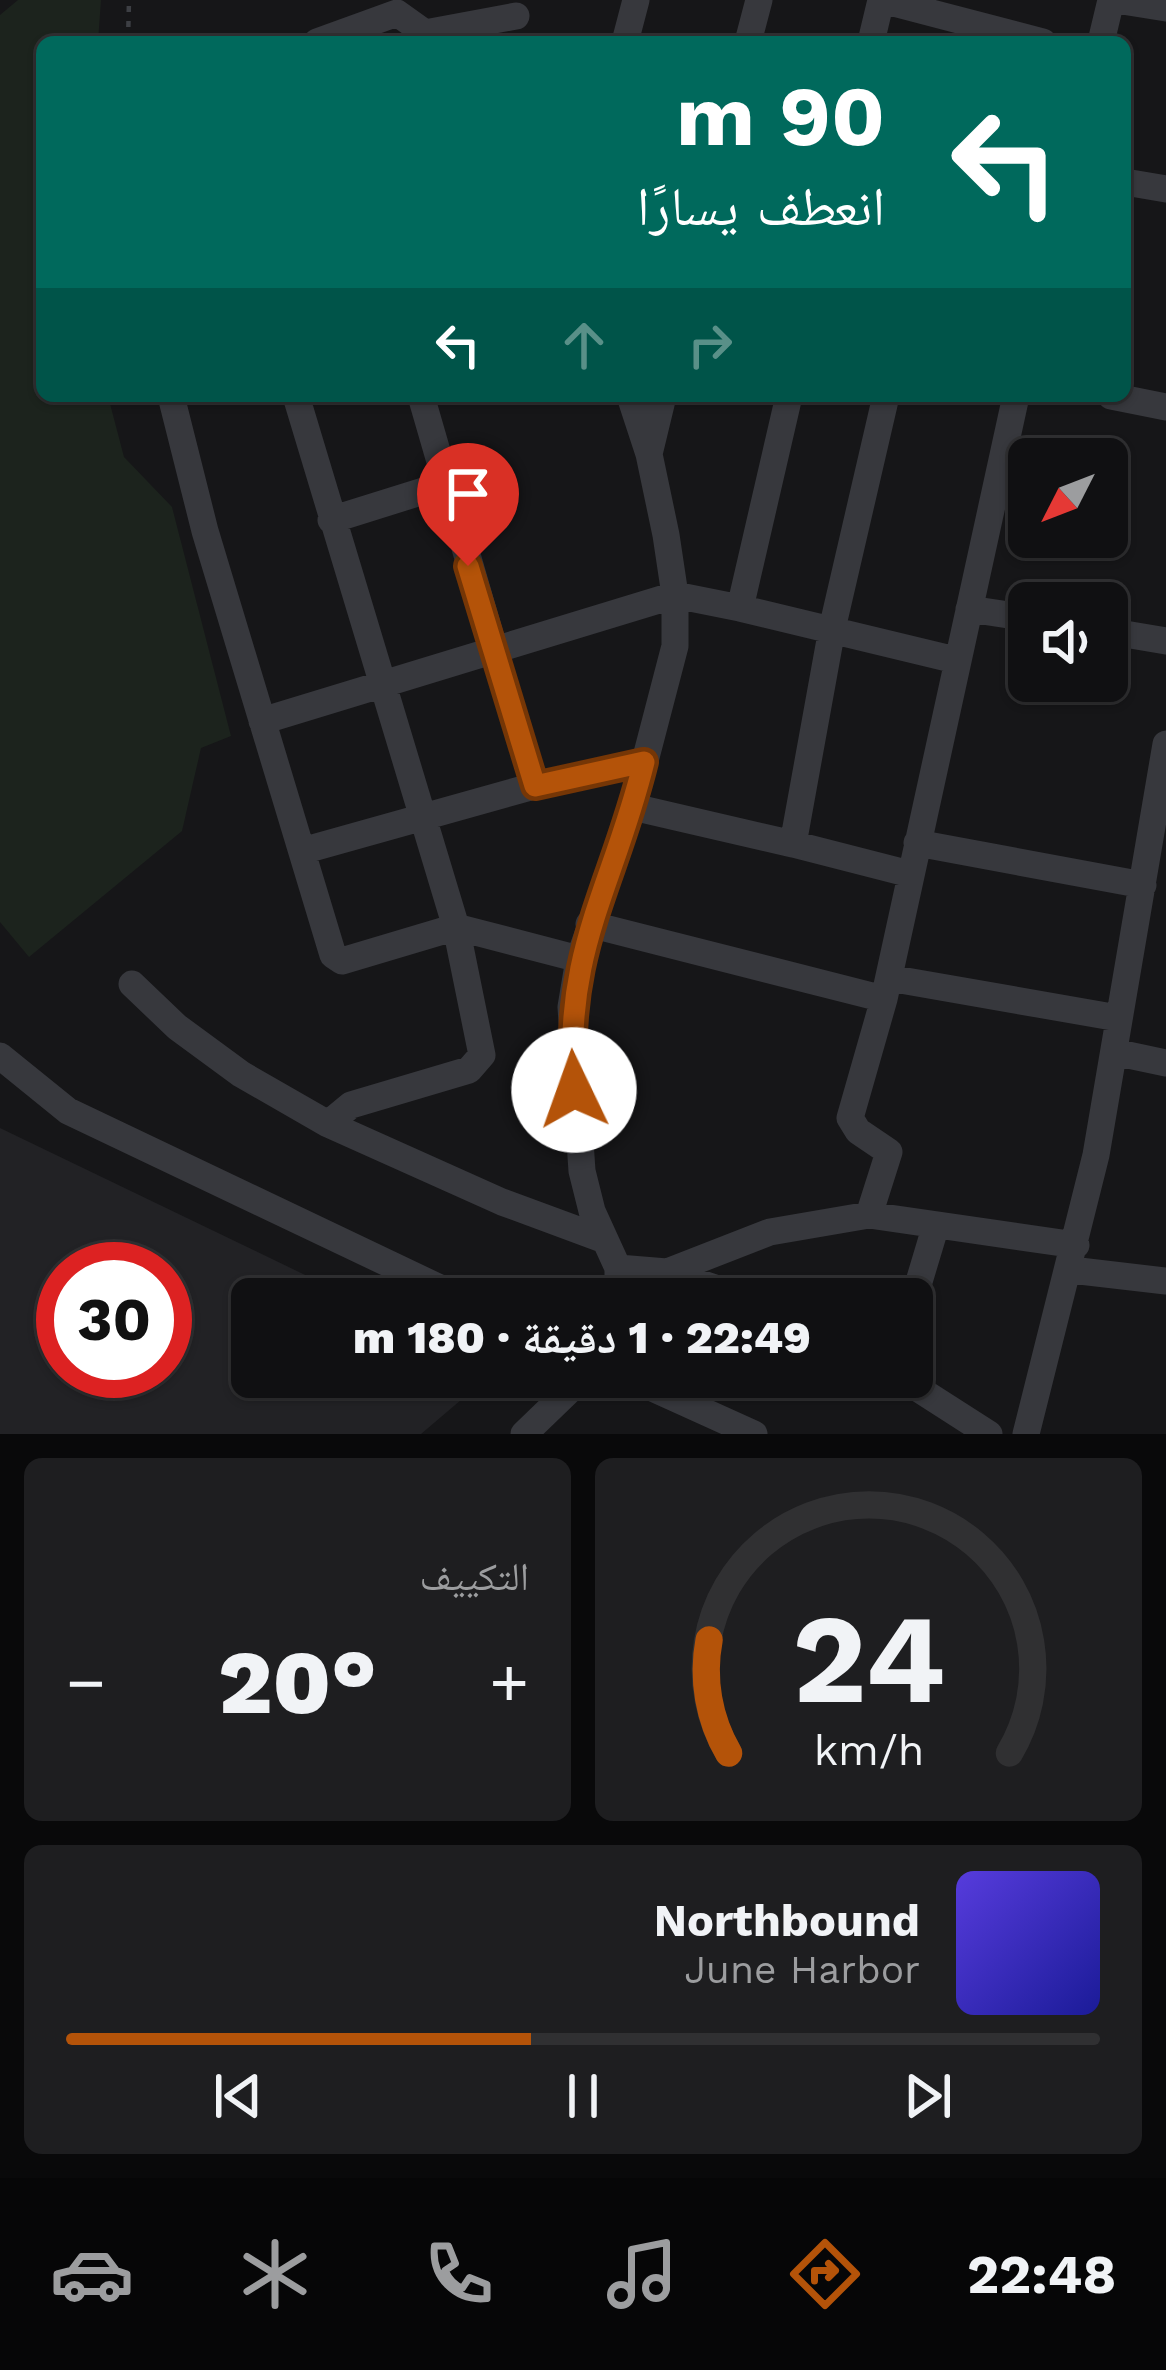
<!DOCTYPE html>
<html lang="ar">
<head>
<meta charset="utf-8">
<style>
	body { margin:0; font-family:"Work Sans","Noto Naskh Arabic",sans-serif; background:#1e1e20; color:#f1f3f6; direction:rtl; height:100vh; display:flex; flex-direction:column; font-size:45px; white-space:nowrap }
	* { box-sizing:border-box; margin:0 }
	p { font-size:39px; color:#9c9d9f }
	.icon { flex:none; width:66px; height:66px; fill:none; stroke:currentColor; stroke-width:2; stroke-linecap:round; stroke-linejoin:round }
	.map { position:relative; height:1434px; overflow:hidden; direction:ltr }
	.drawer { display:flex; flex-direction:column; gap:24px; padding:24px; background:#09090a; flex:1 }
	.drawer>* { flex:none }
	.banner { position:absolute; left:36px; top:36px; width:1095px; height:366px; border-radius:18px; box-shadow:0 3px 9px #0004,0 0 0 3px #303032; direction:rtl; background:#00695c; color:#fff; overflow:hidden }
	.needle { width:78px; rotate:228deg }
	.tools { position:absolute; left:1008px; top:438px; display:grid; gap:24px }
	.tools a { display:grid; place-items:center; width:120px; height:120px; border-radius:18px; background:#101012; box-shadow:0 3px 9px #0004,0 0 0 3px #303032; font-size:60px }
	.speed { position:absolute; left:36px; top:1242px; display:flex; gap:24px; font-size:60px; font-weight:700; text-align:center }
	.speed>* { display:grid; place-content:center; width:156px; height:156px; border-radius:50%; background:#101012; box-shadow:0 3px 9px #0004,0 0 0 3px #303032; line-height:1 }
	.speed .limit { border:18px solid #d22; background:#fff; color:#111 }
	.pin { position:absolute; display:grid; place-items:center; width:102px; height:102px; color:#fff; margin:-123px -51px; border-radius:50% 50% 50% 0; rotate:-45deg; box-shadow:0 0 12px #0007 }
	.pin .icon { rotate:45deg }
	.me { position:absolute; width:132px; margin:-66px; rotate:357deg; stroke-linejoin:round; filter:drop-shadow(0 0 9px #0008) }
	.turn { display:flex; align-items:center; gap:42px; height:252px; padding:0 48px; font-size:54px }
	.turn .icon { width:156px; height:156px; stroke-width:2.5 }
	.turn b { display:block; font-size:84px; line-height:102px }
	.lanes { display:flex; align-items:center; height:114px; padding:0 48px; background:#0003; justify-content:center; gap:60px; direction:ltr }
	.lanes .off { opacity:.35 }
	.big { font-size:90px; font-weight:800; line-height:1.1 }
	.drawer .card { flex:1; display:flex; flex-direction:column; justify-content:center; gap:18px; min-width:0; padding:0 42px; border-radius:18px; background:#1e1e20 }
	.drawer .dial { align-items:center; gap:0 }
	.dial svg { height:312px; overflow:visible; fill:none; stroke:#303032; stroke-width:7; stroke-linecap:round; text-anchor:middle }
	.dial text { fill:#f1f3f6; stroke:none }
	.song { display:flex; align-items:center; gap:36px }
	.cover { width:144px; height:144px; border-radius:18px; background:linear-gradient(135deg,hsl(250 70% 55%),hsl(240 70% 35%)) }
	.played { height:12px; border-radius:6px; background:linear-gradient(90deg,#b45309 45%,#303032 45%) }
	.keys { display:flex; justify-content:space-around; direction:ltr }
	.heat { display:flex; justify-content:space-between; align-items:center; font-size:66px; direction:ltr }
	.drawer .tiles { flex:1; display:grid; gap:24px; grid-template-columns:1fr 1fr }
	.card:last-child { grid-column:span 2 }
	.trip { position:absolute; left:231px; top:1278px; width:702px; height:120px; border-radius:18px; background:#101012; box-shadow:0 3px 9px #0004,0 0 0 3px #303032; font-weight:800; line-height:120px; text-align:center; direction:rtl }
	.dock { display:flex; height:192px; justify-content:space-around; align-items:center; background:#060607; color:#9c9d9f }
	.dock .icon { width:84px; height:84px }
	.dock .current { color:#b45309 }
	.dock b { font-size:54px; color:#f1f3f6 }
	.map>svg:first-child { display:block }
	.built { fill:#222225; fill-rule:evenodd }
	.green { fill:#1c231d }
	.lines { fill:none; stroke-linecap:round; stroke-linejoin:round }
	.path { stroke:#3d3f44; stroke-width:4.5; stroke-dasharray:6 9; stroke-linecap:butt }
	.minor { stroke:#37383d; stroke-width:27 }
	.route-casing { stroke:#753606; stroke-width:30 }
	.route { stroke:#b45309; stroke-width:21 }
</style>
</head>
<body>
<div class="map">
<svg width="1166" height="1434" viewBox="0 0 1166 1434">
	<rect width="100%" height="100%" fill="#161618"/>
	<path class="built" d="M0 1128 355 1299H252V1377H488L421 1434H0ZM63 1269H165V1371H63Z"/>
	<path class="green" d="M18 0H101L98 42H42V396H108L124 457 172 507 231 736 201 748 182 831 29 957 0 922V15Z"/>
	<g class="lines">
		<path class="path" d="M128 42 129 0"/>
		<path class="minor" d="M882 0 1043 42
			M1116 0 1166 8
			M317 42 397 13 425 33 516 16
			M625 42 636 0
			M748 42 759 0
			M871 42 881 0
			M1101 42 1111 0
			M1125 182 1166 189
			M171 396 205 531 333 955 342 961 456 927 482 1055 469 1070 351 1105 328 1124
			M296 396 456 927 579 959
			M789 396 740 608 956 660
			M1111 396 1166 407
			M649 454 663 396
			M331 520 443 485
			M969 609 1029 618
			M1107 631 1166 641
			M262 721 675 595 740 608
			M534 786 644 762
			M633 807 793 844 832 629 886 396
			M917 843 1143 885
			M793 844 910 874
			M302 851 534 786 421 396
			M589 924 884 999
			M889 978 1118 1018
			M132 984 177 1027 241 1074 328 1124 502 1202 605 1240
			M1114 1052 1166 1063
			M0 1056 68 1111 463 1299
			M869 1215 889 1152 858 1131 850 1118 884 999 1016 396
			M618 1268 667 1272 748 1299
			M1071 1270 1166 1281
			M667 1272 770 1232 869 1215 1076 1245
			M618 1299V1268L592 1211 582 1171 571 1007 579 959 633 807 675 646V595L666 535 649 454 630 396
			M912 1305 936 1225
			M628 1377 754 1434
			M900 1377 989 1434
			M524 1434 583 1377
			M1026 1434 1096 1155 1166 744"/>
	</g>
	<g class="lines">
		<g class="route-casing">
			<path id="route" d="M468 566 535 786 644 762C613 888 563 950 574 1090"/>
		</g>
		<use href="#route" class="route"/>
	</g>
</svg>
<div class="tools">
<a><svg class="needle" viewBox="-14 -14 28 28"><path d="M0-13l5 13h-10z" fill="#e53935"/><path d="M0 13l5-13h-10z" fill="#9c9d9f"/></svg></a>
<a><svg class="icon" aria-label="sound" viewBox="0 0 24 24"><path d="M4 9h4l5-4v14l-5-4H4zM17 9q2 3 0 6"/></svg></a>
</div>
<div class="speed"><div class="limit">30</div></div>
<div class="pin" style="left:468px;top:566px;background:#d93025"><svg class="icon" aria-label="arrive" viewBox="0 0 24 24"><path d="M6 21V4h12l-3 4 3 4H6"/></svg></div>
<svg class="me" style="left:574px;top:1090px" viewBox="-20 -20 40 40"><circle r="19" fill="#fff"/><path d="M0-13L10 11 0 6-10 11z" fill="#b45309"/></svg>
<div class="trip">22:49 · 1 دقيقة · 180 m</div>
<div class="banner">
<div class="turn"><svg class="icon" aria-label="left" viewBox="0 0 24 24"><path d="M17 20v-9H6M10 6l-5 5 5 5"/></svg><div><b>90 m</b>انعطف يسارًا</div></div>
<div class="lanes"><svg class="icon" aria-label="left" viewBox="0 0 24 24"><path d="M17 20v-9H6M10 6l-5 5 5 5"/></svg><svg class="icon off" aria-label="ahead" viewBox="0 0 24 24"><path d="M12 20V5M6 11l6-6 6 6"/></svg><svg class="icon off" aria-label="right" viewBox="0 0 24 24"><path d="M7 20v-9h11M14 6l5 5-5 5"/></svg></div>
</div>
</div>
<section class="drawer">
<div class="tiles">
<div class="card dial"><svg viewBox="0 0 100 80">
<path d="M14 69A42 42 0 1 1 86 69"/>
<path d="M14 69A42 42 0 0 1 9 40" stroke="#b45309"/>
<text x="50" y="56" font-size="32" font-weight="700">24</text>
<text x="50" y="72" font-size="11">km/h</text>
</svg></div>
<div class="card"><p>التكييف</p>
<div class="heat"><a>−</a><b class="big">20°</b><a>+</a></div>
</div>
<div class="card">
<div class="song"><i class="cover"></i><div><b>Northbound</b><p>June Harbor</p></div></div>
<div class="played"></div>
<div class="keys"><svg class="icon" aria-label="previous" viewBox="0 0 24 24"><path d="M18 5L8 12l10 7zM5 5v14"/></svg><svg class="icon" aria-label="pause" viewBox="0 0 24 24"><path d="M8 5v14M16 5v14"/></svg><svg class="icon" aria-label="next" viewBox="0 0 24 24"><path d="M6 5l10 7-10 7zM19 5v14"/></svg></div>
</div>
</div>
</section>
<nav class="dock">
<b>22:48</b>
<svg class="icon current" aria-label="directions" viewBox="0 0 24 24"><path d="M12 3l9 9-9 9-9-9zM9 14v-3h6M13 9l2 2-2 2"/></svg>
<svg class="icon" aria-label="music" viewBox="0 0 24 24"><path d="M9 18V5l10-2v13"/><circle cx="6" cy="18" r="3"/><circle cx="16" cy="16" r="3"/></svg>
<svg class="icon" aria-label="phone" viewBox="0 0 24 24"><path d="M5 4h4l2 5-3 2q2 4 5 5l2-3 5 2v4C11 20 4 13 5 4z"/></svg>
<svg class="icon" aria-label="climate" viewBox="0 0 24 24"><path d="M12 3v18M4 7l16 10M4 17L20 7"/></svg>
<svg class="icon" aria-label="car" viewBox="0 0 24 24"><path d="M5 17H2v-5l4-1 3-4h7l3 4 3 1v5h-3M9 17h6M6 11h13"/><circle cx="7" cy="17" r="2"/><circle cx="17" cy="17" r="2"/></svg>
</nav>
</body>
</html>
